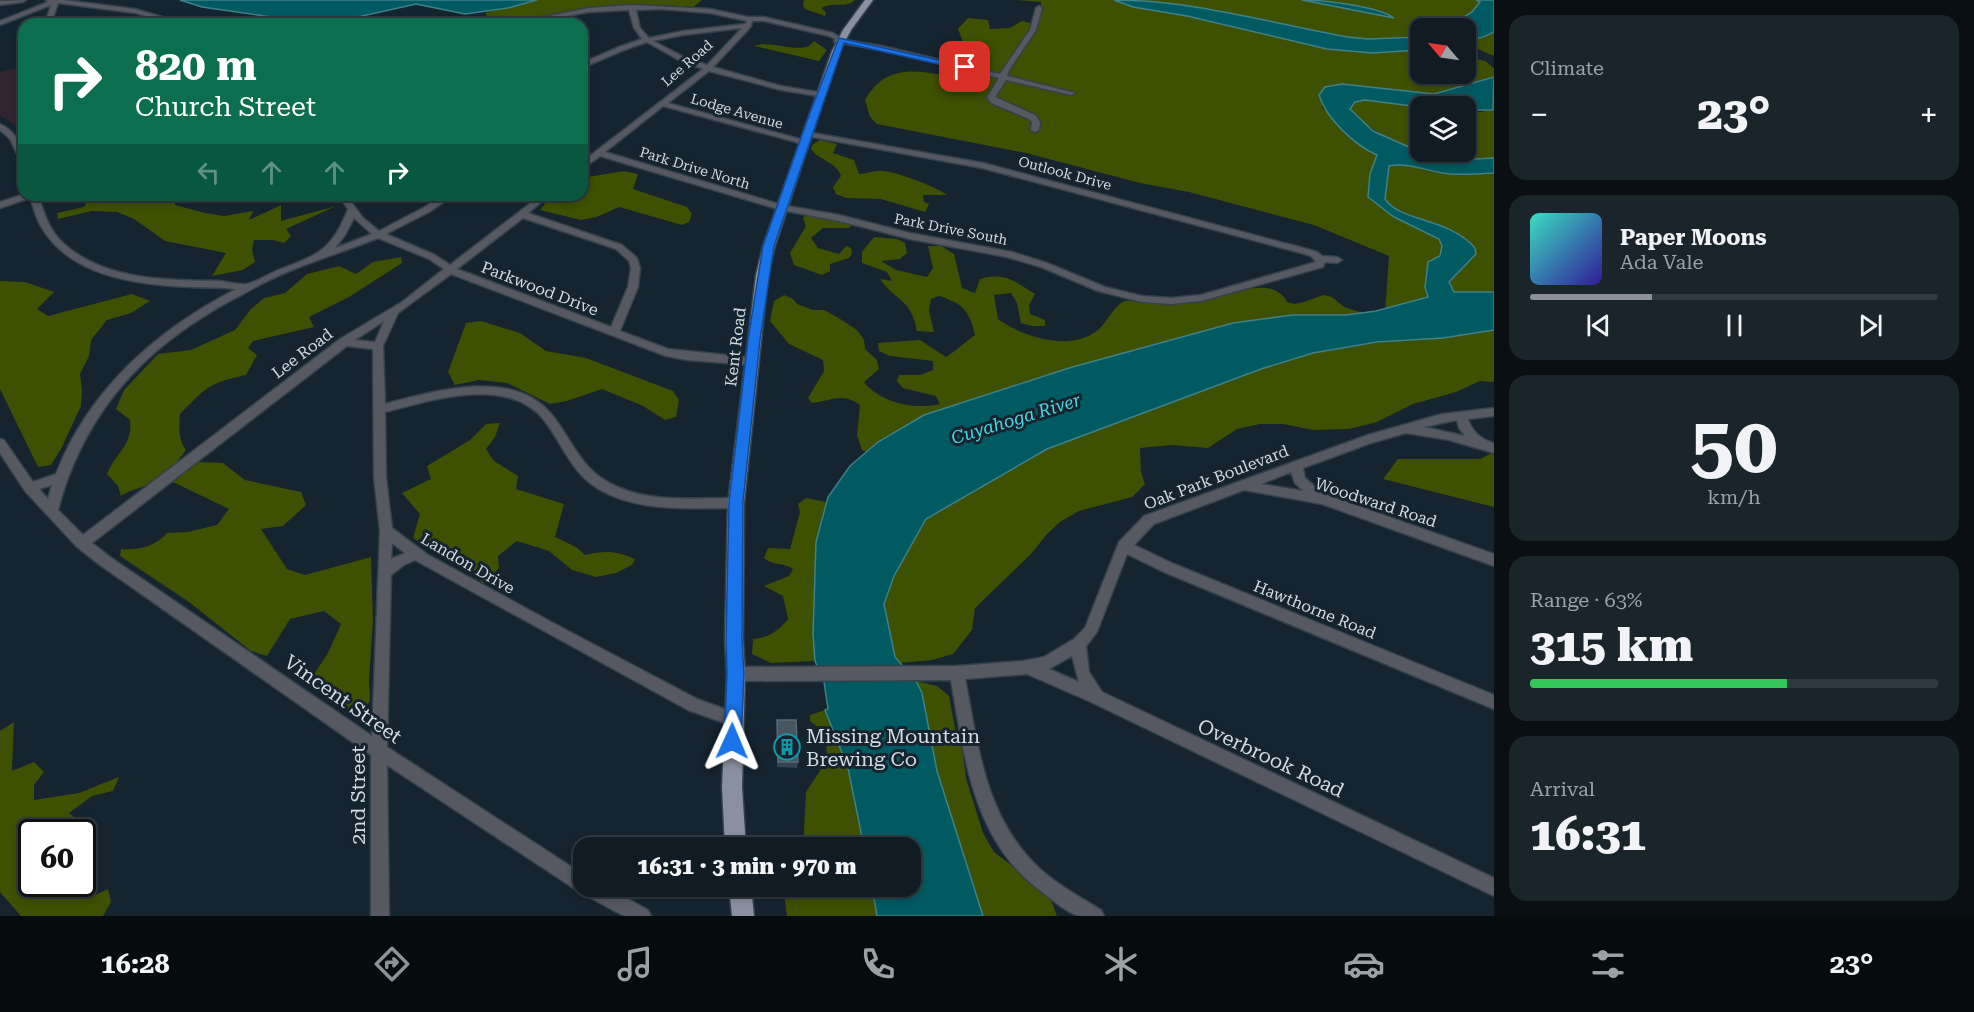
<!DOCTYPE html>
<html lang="en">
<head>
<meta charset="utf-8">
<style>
	body { margin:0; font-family:"Roboto Serif",serif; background:#19242b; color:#f1f3f6; height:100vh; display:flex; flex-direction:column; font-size:22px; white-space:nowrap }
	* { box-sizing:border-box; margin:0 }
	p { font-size:20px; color:#9ca1a6 }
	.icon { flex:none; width:33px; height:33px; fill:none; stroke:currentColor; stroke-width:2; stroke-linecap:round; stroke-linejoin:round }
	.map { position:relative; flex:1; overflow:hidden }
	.sheet { display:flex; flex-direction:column; gap:15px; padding:15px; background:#090f13; width:480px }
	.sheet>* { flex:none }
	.hud { position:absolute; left:18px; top:18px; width:570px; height:183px; border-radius:18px; box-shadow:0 3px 9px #0003,0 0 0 2px #303941; background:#0b6e4f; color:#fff; overflow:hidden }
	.needle { width:39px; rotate:299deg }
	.fabs { position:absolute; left:1410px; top:18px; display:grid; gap:12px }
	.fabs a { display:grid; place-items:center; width:66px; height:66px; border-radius:12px; background:#101b23; box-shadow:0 3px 9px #0003,0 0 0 2px #303941; font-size:30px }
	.speed { position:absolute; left:18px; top:819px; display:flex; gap:12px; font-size:30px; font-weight:700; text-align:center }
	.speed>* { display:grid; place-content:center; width:78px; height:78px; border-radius:50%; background:#101b23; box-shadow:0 3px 9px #0003,0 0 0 2px #303941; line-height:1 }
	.speed .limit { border:3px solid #111; border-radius:9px; background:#fff; color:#111 }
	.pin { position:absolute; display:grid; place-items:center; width:51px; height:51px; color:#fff; margin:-26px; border-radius:12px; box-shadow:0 3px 9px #0006 }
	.me { position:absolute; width:66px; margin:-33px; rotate:1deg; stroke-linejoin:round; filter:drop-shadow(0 0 4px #0008) }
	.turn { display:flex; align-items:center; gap:21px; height:126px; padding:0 18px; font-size:27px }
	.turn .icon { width:78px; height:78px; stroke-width:2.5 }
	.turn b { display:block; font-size:42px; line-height:51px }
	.lanes { display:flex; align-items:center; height:57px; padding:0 18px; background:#0003; justify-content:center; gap:30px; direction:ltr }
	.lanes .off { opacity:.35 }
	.big { font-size:45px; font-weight:800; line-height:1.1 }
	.sheet .tile { flex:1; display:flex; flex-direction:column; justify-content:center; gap:9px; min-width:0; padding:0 21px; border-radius:18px; background:#19242b }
	.sheet .dial { align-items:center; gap:0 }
	.dial b { font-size:78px; line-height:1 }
	.song { display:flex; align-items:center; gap:18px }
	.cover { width:72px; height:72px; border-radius:9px; background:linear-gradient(135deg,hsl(170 70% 55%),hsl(250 70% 35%)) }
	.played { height:6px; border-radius:3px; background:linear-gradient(90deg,#8c9099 30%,#303941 30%) }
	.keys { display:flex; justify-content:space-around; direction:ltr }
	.heat { display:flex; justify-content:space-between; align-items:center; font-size:33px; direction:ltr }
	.charge { height:9px; border-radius:4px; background:linear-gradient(90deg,#34c759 63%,#303941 0) }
	.trip { position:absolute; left:573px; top:837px; width:348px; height:60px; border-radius:18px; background:#101b23; box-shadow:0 3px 9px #0003,0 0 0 2px #303941; font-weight:800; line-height:60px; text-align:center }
	.dock { display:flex; height:96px; justify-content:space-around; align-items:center; background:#060b0e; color:#9ca1a6 }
	.dock .icon { width:42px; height:42px }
	.dock .active { color:#8c9099 }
	.dock b { font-size:27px; color:#f1f3f6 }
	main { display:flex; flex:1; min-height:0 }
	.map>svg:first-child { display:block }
	.education { fill:#322431 }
	.green { fill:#3e5001 }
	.water { fill:#005a61; stroke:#3f8188; stroke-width:1.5 }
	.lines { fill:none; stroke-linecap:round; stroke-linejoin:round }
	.street-casing { stroke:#33414c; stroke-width:3 }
	.primary-casing { stroke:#33414c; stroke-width:3 }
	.street { fill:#565961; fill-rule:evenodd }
	.primary { fill:#8a90a0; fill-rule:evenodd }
	.wall { fill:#35444f }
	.building { fill:#46555f; stroke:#5c6a74; stroke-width:1.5 }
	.route { fill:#1a73e8; stroke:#114b97; stroke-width:1.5 }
	.labels { text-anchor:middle; stroke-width:6; stroke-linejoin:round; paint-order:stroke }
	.far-street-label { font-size:14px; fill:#d2dce4; stroke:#15242f }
	.street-label { font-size:16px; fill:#d2dce4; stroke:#15242f }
	.water-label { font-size:18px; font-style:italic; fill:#45d6e4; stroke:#15242f }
	.near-street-label { font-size:20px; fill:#d2dce4; stroke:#15242f }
	.near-poi-label { font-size:20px; fill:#d2dce4; stroke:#15242f; text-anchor:start }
</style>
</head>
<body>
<main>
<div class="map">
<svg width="1494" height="916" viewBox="0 0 1494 916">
	<rect width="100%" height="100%" fill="#15242f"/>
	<path class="education" d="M24 66V136L17 126 0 115V72Z"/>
	<path class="green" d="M537 0H702L693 7C629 2 567 10 504 24H491L485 13Z
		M804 0H855C846 9 832 1 822 8L826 13 825 16 805 9 803 5Z
		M1015 0H1494V56L1466 44V28H1420V37L1399 38 1420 50V74H1466V56L1485 61 1494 68V77L1434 94 1342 84 1322 107 1368 151 1400 164 1494 173V382L1480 381 1456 392 1413 404 1377 422 1349 429 1313 430 1283 424H1260L1237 429 1208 448 1172 445 1140 448 1141 472 1145 484 1132 497 1079 511 1060 522 1047 534 1031 554 975 608 972 630 953 654 932 660 900 663 895 657 884 604 894 576 926 519 1047 449 1261 369 1313 353 1383 342 1389 256 1314 225 1189 192 1140 183 1026 153 877 124 870 117 865 100C882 69 909 68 941 75L942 81C967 82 967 74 983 57L963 42 958 29 968 18 988 20 990 29 1010 28 1022 21 1033 24 1028 36 1032 37 1041 12V2Z
		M814 41 827 50 819 61 754 46C771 39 805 57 814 41Z
		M1365 100 1420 107V151C1391 140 1372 133 1350 109L1355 102Z
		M1494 109V158L1458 160 1421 152H1466V110L1480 112Z
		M820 140 837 144 833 153 854 160 859 174C866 174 876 170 883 171 895 171 939 188 947 195H923L924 202 929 204 925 212 881 199 846 198 836 194 833 187 841 176C836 161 819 161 811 149L812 145Z
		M624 171 638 174 633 189 687 207 692 214 689 222 682 225 619 207 597 217 581 220 540 210 551 195H582V178Z
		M90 195C120 195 145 202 175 198V205L205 213 224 216 253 211 249 220 281 205V221L336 206 286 229 291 236 284 243 273 240H254L252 250 255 262 243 270 212 276 226 253 165 241 134 219 117 212 92 211 58 219 57 213 84 207Z
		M807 213 854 223 849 228H823L811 238 818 248 839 254 846 246 851 248 852 254 849 258 830 264V271L822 275 794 265 790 253 806 226 803 218Z
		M874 237 897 239 905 243 907 253 900 259 881 261 896 270 927 277 933 268 928 246H941L954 254 962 288 975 293 980 279C1005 272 1014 281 1035 294L1029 305 1030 314 1045 320V326H1032L1021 323 1017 303 1011 293 994 295 998 319C1023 337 1072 353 1099 329 1108 321 1113 307 1124 301 1144 300 1169 303 1192 301 1217 300 1273 271 1287 302L1295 304 1304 302 1323 295 1332 297 1344 307 1363 313 1346 315H1292L1233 323 1069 368 924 415 878 442 866 452 862 450 857 435 860 405C841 392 832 401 812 403L808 398 824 371 823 360 789 344 770 321 774 301 784 295 793 299 797 304 813 310H824L837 317 857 330 864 340 865 349 877 360 879 369 864 382C881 403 914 410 940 404L936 396 903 388 897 381 899 375H920L933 370V361L890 356 879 351 878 343 920 340 946 357C958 350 964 342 975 335 970 311 962 303 939 296L931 299 929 310 934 332 917 331C911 298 896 302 880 279L892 281 887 272 862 263V252Z
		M401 257 402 263 349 297 309 317 314 327 253 341 248 348 257 355 246 375C208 383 206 388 180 414 179 427 178 439 186 450 176 465 159 480 142 487 134 490 128 491 121 496L118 486 107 474C116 452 133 446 130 420L116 409 124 390 158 354 191 350 235 330 251 309 264 298 285 293 307 274 339 266 356 274 373 262Z
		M0 281 25 282 54 292 37 309 48 316 132 294 150 301 131 313 107 320 91 340 89 356 80 374 82 390 81 406 61 449 51 465 38 467 0 389Z
		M481 321 520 333 546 351 586 358 673 391 679 400 676 417 665 420 643 406 602 389 567 401 550 404 507 383 479 380 455 385 448 372 466 323Z
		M500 423 495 437 486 449 494 461 518 476 516 489 564 504 555 537 576 547 585 555C604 550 618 551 635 559L632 565 616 573 596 577 572 570 549 551 517 541 498 556 499 568 483 584 479 579 413 538 420 514 402 493 431 479 427 466 470 440 486 424Z
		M1494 452V507L1383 479 1398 459H1480Z
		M198 462 223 463 245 480 301 492 306 505 283 526 261 529 287 569 305 575 371 557 373 621 369 680 370 701 358 717 322 690 313 676 328 653 341 624 324 611 290 619 267 656 251 651 189 602 120 556 121 549C139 550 155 547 167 533L188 532 217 525 229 509 173 482Z
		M806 498 826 502 816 542 813 634 815 661 771 663 752 654 753 639C770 637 777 632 788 619L783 596 764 586 789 576 793 569C783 562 773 566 764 558L768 548 790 549 800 512 798 504Z
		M916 681 937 686 949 696 955 728 962 747 966 778 983 833 994 852 1035 883 1051 900 1057 916H983L937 771 922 693Z
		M825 710 848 768 864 847 803 848 806 792 827 760 826 733 810 721V715Z
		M14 722 12 771 34 762 44 772 34 785V800L79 793 119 777 113 791 92 796 69 813 92 833 96 853 83 867 82 832H32V884H73L81 895 91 897 108 889 111 902 103 916H21L0 892V731Z
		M783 887H872L877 916H787Z"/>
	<path class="water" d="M180 0H537L508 8 465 14 416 4 349 19 320 22 300 21 202 7Z
		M1114 0C1193 0 1270 23 1348 37L1368 39 1420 37V50L1372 53 1327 49 1187 16 1133 7Z
		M1302 0C1322 0 1378 6 1394 18Z
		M1476 0H1494V32C1481 38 1480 40 1466 36V28H1446L1472 12 1480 2Z
		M1494 77 1493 110H1466V106L1420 107 1365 100 1355 102 1350 109 1373 131 1420 152 1458 160 1494 158V173C1480 174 1464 175 1450 174 1429 172 1410 162 1389 166L1385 199C1400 222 1450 218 1475 248L1476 254 1449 282 1454 292H1494V330L1443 338 1377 342 1313 353 1261 369 1047 449 926 519 894 576 884 604 895 657 916 681 922 693 937 771 983 916H877L872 887 910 886V848L864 847 848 768 825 710 828 709 824 682 815 661 813 634 816 542 828 497 850 466 878 442 924 415 1069 368 1233 323 1292 315H1346L1376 311 1428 297 1425 287 1428 262 1440 256 1442 246 1439 239 1394 217 1368 197 1370 174 1377 155C1354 145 1326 118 1319 95L1325 87 1342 84 1434 94Z"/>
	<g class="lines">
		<g class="street-casing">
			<path id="street" d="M26 0 23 2 0 5V1Z
				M46 0H64L135 9 186 24H175L135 13 58 3 51 24H45L51 5 0 25V21L48 2Z
				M632 5 710 9 748 17H764L833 33 844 40 882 46 1000 74 1030 30 1036 8 1039 6 1042 8 1036 30 1009 70 1007 76 1075 93 1071 95 1006 80 995 97 1035 115 1040 122 1039 130 1035 132 1031 130 1032 122 1029 119 991 103 987 97 999 78 882 50 834 42 835 39 829 36 764 21H752L751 26 747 31 713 67 781 86 824 93V97L781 90 709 71 668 103 807 141V145L663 106 605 152 782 205 839 215 910 233 1012 252 1047 263 1105 287 1142 296 1171 298 1201 295 1316 262 1311 256 1301 253 982 168 807 136 803 134 807 132 983 163 1307 249 1317 252 1322 256 1337 257 1342 260 1337 263 1325 262 1323 267 1201 301 1171 304 1142 302 1098 291 1041 267 1007 257 910 239 839 221 781 210 600 156 582 169V162L703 69 677 59 647 42 624 50 582 68V63L619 47 642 39 634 28 629 10 589 12 523 24H509L589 8ZM661 9 710 13 747 21 745 24 683 31 649 38 640 28 636 10ZM742 28 707 65 682 56 653 41 683 35Z
				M0 124C15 131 24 146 24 162L20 160 10 139 0 130Z
				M24 194 38 195C44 213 49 230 63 243 104 281 168 280 220 281 228 282 239 285 247 284 256 282 267 275 276 271 316 255 331 253 348 209L338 195H346L363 218 379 231 423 208 444 195H454L429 212 386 234 435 255 450 265 541 195H550L528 213 622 245 637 258 640 268 638 287 620 331 668 349 755 358 756 361 751 365 687 360 666 356 451 274 398 313 383 346 385 404C434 391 514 367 552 415 570 437 580 466 606 481 644 504 694 498 736 498L740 499 742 503 740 507 736 508C690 508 638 513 597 488 571 472 562 443 544 420 508 375 432 400 385 412L386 477 392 528 428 555 555 624 697 699 738 714 741 719 738 724 733 726 688 710 415 560 404 565 391 575 387 747 584 875V886H605L648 910 651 916H624L578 891 387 765 389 916H371V755L100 565 77 547 25 491 0 453V439L4 440 33 482 56 474C89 389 157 330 236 289 221 287 206 288 190 287 139 285 71 277 42 228 36 219 34 208 30 198L0 208V202ZM354 218 372 234 335 248 345 235ZM523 218 616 249 629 261 631 268 628 287 611 327 457 269ZM378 238 429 259 444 269 402 302 340 339 83 535 58 510C80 426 129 363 203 317 219 306 238 297 254 288 291 267 339 254 378 238ZM384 321 375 342 355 340ZM347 346 373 349 374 477 380 531 372 736 110 557 92 543ZM52 485 48 499 39 489ZM392 543 405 553 391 559Z
				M1494 408V416L1468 419C1472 432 1482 440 1494 443V453L1449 440 1406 433 1371 443 1303 468 1305 478 1324 494 1494 554V566L1322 504 1244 490 1154 524 1134 545 1174 564 1494 695V709L1164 572 1127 554 1097 632 1086 646 1089 672 1102 692 1494 878V896L1091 702 1027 674 965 679C979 749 985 818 1040 869 1058 885 1080 897 1101 910L1104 916C1096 916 1088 916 1081 916 1070 915 1055 902 1046 895 973 844 965 760 951 680L736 681 731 679 729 674 731 669 736 667 957 666 1023 661 1044 657 1074 639 1085 628 1119 542 1144 516 1368 435 1442 414ZM1457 420 1459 428 1465 436 1424 427ZM1291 472 1295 483 1303 491 1261 484ZM1072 656 1079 682 1049 669Z"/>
		</g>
		<g class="primary-casing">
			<path id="primary" d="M865 0H873L851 30 840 51 775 246 768 275 744 503 743 640 745 674 742 787 746 848H725L722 787 727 674 725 640 728 503 756 275 763 246 832 51 843 30Z
				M729 886H751L754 916H732Z"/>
		</g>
		<use href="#street" class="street"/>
		<use href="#primary" class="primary"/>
	</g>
	<path class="wall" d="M777 720 798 762 797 768 777 767Z"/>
	<path class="building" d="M777 720H796L798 762H778Z"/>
	<path class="route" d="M839 38 969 67 965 70 844 43 774 246 760 340 743 502 742 640 744 674 741 741 739 747 732 749 726 747 724 741 727 674 726 640 729 502 748 340 763 246 808 118Z"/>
	<defs>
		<g id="building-ring" transform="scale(1.35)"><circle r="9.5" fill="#15242f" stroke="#0f9aa8" stroke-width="1.5"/><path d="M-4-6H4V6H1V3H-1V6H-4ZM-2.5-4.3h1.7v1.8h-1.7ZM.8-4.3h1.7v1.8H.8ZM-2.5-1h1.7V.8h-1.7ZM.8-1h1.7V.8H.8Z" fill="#0f9aa8"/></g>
	</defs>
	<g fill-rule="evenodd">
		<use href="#building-ring" x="787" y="747"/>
	</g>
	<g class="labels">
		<g class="far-street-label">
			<text transform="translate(687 63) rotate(-41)" y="5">Lee Road</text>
			<text transform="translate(737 111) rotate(16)" y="5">Lodge Avenue</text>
			<text transform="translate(695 168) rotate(17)" y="5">Park Drive North</text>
			<text transform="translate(1065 173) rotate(15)" y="5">Outlook Drive</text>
			<text transform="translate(951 229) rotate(11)" y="5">Park Drive South</text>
		</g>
		<g class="street-label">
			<text transform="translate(540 288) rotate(21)" y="6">Parkwood Drive</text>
			<text transform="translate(735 347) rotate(-83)" y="6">Kent Road</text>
			<text transform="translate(302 353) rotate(-37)" y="6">Lee Road</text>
			<text transform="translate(1216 477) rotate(-21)" y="6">Oak Park Boulevard</text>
			<text transform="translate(1376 502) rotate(18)" y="6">Woodward Road</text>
			<text transform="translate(468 563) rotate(30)" y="6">Landon Drive</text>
			<text transform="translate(1315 609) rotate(22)" y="6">Hawthorne Road</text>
		</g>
		<g class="water-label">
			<text transform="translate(1016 419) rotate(-17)" y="6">Cuyahoga River</text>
		</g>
		<g class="near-street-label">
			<text transform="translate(343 699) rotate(35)" y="7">Vincent Street</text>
			<text transform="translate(1271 758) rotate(25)" y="7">Overbrook Road</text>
			<text transform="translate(358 795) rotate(-90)" y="7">2nd Street</text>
		</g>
		<g class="near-poi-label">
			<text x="806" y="743">Missing Mountain<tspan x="806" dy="23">Brewing Co</tspan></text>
		</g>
	</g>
</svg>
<div class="fabs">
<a><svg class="needle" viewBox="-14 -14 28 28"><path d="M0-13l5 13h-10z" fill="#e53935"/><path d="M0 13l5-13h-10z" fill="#9ca1a6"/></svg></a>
<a><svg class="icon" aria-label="layers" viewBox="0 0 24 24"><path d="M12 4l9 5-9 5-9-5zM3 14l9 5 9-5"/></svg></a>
</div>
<div class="speed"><div class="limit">60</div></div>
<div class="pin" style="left:965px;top:67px;background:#d93025"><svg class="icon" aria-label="arrive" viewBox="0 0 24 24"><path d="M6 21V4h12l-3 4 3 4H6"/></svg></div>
<svg class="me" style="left:732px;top:741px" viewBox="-20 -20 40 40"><path d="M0-17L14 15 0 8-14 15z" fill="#1a73e8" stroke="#fff" stroke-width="4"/></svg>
<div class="trip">16:31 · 3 min · 970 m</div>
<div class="hud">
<div class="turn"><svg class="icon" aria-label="right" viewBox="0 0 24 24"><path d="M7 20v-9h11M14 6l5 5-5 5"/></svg><div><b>820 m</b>Church Street</div></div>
<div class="lanes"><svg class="icon off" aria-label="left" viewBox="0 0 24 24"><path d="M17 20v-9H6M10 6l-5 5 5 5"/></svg><svg class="icon off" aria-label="ahead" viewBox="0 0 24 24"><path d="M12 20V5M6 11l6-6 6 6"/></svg><svg class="icon off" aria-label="ahead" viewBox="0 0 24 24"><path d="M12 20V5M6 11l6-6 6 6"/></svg><svg class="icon" aria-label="right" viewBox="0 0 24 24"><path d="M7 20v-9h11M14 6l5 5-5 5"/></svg></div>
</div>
</div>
<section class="sheet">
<div class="tile"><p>Climate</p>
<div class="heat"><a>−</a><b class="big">23°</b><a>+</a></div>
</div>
<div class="tile">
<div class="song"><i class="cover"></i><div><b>Paper Moons</b><p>Ada Vale</p></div></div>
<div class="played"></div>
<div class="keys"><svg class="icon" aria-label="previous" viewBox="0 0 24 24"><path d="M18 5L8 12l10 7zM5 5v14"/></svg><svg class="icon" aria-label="pause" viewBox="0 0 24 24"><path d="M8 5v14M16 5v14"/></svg><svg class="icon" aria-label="next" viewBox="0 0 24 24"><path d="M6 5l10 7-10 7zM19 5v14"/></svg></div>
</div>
<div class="tile dial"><b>50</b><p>km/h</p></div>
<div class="tile"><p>Range · 63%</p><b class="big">315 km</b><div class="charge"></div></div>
<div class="tile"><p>Arrival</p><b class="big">16:31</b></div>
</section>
</main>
<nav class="dock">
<b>16:28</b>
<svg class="icon active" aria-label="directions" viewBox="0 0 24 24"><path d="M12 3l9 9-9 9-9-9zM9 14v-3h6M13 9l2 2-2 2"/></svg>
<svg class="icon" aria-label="music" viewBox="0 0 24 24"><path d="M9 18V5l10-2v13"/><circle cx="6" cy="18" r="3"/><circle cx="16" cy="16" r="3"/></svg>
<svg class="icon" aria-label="phone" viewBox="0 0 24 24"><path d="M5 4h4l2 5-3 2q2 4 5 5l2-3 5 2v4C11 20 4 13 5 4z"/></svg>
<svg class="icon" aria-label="climate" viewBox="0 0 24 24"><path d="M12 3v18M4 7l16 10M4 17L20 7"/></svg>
<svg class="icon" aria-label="car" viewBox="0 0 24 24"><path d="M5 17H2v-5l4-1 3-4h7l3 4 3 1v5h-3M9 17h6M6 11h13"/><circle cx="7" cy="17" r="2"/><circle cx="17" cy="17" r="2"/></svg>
<svg class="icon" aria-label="filters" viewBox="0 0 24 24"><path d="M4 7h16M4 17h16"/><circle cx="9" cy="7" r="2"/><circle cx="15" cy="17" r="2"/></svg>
<b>23°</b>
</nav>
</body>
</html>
